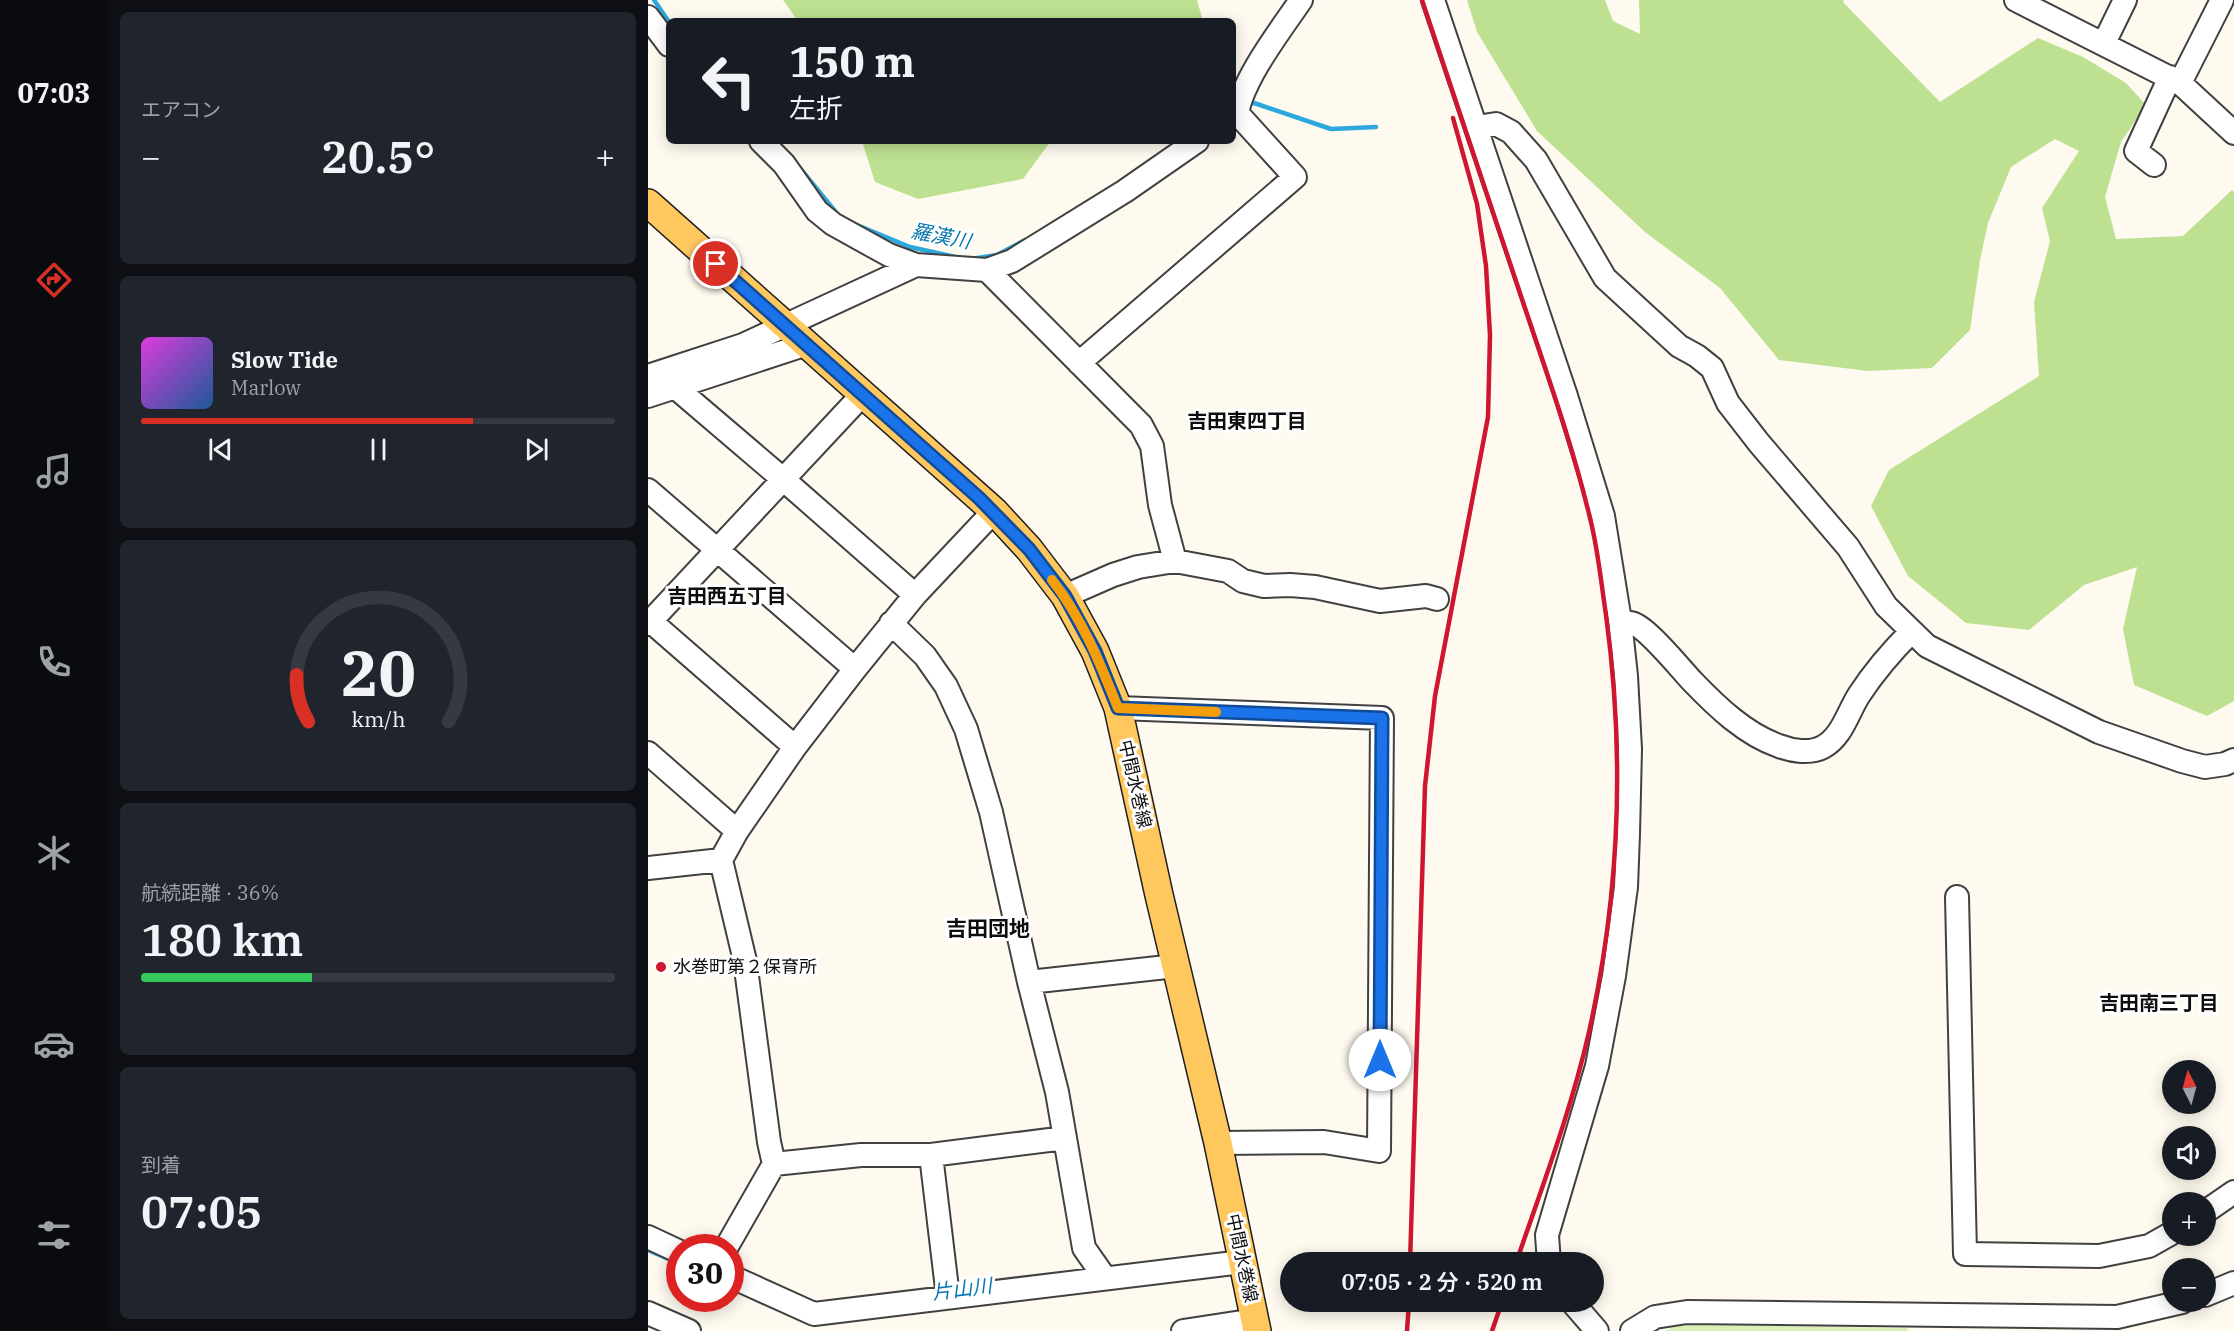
<!DOCTYPE html>
<html lang="ja">
<head>
<meta charset="utf-8">
<style>
	body { margin:0; font-family:"IBM Plex Serif","Noto Sans JP",serif; background:#20242c; color:#f1f3f6; height:100vh; display:flex; flex-direction:column; font-size:22px; white-space:nowrap }
	* { box-sizing:border-box; margin:0 }
	p { font-size:20px; color:#9ea1a6 }
	.icon { flex:none; width:33px; height:33px; fill:none; stroke:currentColor; stroke-width:2; stroke-linecap:round; stroke-linejoin:round }
	.map { position:relative; flex:1; overflow:hidden }
	.details { display:flex; flex-direction:column; gap:12px; padding:12px; background:#0d0f14; width:540px }
	.details>* { flex:none }
	.hud { position:absolute; left:18px; top:18px; width:570px; height:126px; border-radius:9px; box-shadow:0 3px 15px #0003; background:#171b24; color:#f1f3f6; overflow:hidden }
	.needle { width:39px; rotate:354deg }
	.tools { position:absolute; left:1514px; top:1060px; display:grid; gap:12px }
	.tools a { display:grid; place-items:center; width:54px; height:54px; border-radius:50%; background:#171b24; box-shadow:0 3px 15px #0003; font-size:30px }
	.speed { position:absolute; left:18px; top:1234px; display:flex; gap:12px; font-size:30px; font-weight:700; text-align:center }
	.speed>* { display:grid; place-content:center; width:78px; height:78px; border-radius:50%; background:#171b24; box-shadow:0 3px 15px #0003; line-height:1 }
	.speed .limit { border:9px solid #d22; background:#fff; color:#111 }
	.pin { position:absolute; display:grid; place-items:center; width:51px; height:51px; color:#fff; margin:-26px; border:3px solid #fff; border-radius:50%; box-shadow:0 2px 6px #0007 }
	.me { position:absolute; width:66px; margin:-33px; rotate:0deg; stroke-linejoin:round; filter:drop-shadow(0 0 4px #0008) }
	.turn { display:flex; align-items:center; gap:21px; height:126px; padding:0 24px; font-size:27px }
	.turn .icon { width:78px; height:78px; stroke-width:2.5 }
	.turn b { display:block; font-size:42px; line-height:51px }
	.big { font-size:45px; font-weight:600; line-height:1.1 }
	.details .card { flex:1; display:flex; flex-direction:column; justify-content:center; gap:9px; min-width:0; padding:0 21px; border-radius:9px; background:#20242c }
	.details .dial { align-items:center; gap:0 }
	.dial svg { height:156px; overflow:visible; fill:none; stroke:#363941; stroke-width:7; stroke-linecap:round; text-anchor:middle }
	.dial text { fill:#f1f3f6; stroke:none }
	.song { display:flex; align-items:center; gap:18px }
	.cover { width:72px; height:72px; border-radius:9px; background:linear-gradient(135deg,hsl(300 70% 55%),hsl(210 70% 35%)) }
	.played { height:6px; border-radius:3px; background:linear-gradient(90deg,#d93025 70%,#363941 70%) }
	.keys { display:flex; justify-content:space-around; direction:ltr }
	.heat { display:flex; justify-content:space-between; align-items:center; font-size:33px; direction:ltr }
	.charge { height:9px; border-radius:4px; background:linear-gradient(90deg,#34c759 36%,#363941 0) }
	.trip { position:absolute; left:632px; top:1252px; width:324px; height:60px; border-radius:30px; background:#171b24; box-shadow:0 3px 15px #0003; font-weight:600; line-height:60px; text-align:center }
	main { display:flex; flex:1; min-height:0 }
	.dock { display:flex; flex-direction:column; width:108px; justify-content:space-around; align-items:center; background:#090b0e; color:#9ea1a6 }
	.dock .icon { width:42px; height:42px }
	.dock .selected { color:#d93025 }
	.dock b { font-size:27px; color:#f1f3f6 }
	.map>svg:first-child { display:block }
	.green { fill:#d8efb4 }
	.forest { fill:#bde191 }
	.lines { fill:none; stroke-linecap:round; stroke-linejoin:round }
	.stream { stroke:#2ca8dd; stroke-width:4.5 }
	.minor-casing { stroke:#414141; stroke-width:26 }
	.major-casing { stroke:#1f1f1f; stroke-width:30 }
	.minor { stroke:#fff; stroke-width:22 }
	.major { stroke:#ffc85f; stroke-width:27 }
	.rail { stroke:#ce1631; stroke-width:4.5 }
	.route-casing { stroke:#114b97; stroke-width:15 }
	.route { stroke:#1a73e8; stroke-width:10 }
	.slow { stroke:#f59e0b; stroke-width:10 }
	.poi-dot { fill:#ce1631; stroke:#fff; stroke-width:2 }
	.labels { text-anchor:middle; stroke-width:6; stroke-linejoin:round; paint-order:stroke }
	.street-label { font-size:18px; fill:#0e0e0e; stroke:#fff }
	.poi-label { font-size:18px; fill:#0e0e0e; stroke:#fff; text-anchor:start }
	.water-label { font-size:20px; font-style:italic; fill:#0877af; stroke:#fff }
	.neighbourhood-label { font-size:20px; font-weight:bold; fill:#0e0e0e; stroke:#fff }
	.quarter-label { font-size:21px; font-weight:bold; fill:#0e0e0e; stroke:#fff }
</style>
</head>
<body>
<main>
<nav class="dock">
<b>07:03</b>
<svg class="icon selected" aria-label="directions" viewBox="0 0 24 24"><path d="M12 3l9 9-9 9-9-9zM9 14v-3h6M13 9l2 2-2 2"/></svg>
<svg class="icon" aria-label="music" viewBox="0 0 24 24"><path d="M9 18V5l10-2v13"/><circle cx="6" cy="18" r="3"/><circle cx="16" cy="16" r="3"/></svg>
<svg class="icon" aria-label="phone" viewBox="0 0 24 24"><path d="M5 4h4l2 5-3 2q2 4 5 5l2-3 5 2v4C11 20 4 13 5 4z"/></svg>
<svg class="icon" aria-label="climate" viewBox="0 0 24 24"><path d="M12 3v18M4 7l16 10M4 17L20 7"/></svg>
<svg class="icon" aria-label="car" viewBox="0 0 24 24"><path d="M5 17H2v-5l4-1 3-4h7l3 4 3 1v5h-3M9 17h6M6 11h13"/><circle cx="7" cy="17" r="2"/><circle cx="17" cy="17" r="2"/></svg>
<svg class="icon" aria-label="filters" viewBox="0 0 24 24"><path d="M4 7h16M4 17h16"/><circle cx="9" cy="7" r="2"/><circle cx="15" cy="17" r="2"/></svg>
</nav>
<section class="details">
<div class="card"><p>エアコン</p>
<div class="heat"><a>−</a><b class="big">20.5°</b><a>+</a></div>
</div>
<div class="card">
<div class="song"><i class="cover"></i><div><b>Slow Tide</b><p>Marlow</p></div></div>
<div class="played"></div>
<div class="keys"><svg class="icon" aria-label="previous" viewBox="0 0 24 24"><path d="M18 5L8 12l10 7zM5 5v14"/></svg><svg class="icon" aria-label="pause" viewBox="0 0 24 24"><path d="M8 5v14M16 5v14"/></svg><svg class="icon" aria-label="next" viewBox="0 0 24 24"><path d="M6 5l10 7-10 7zM19 5v14"/></svg></div>
</div>
<div class="card dial"><svg viewBox="0 0 100 80">
<path d="M14 69A42 42 0 1 1 86 69"/>
<path d="M14 69A42 42 0 0 1 8 45" stroke="#d93025"/>
<text x="50" y="56" font-size="32" font-weight="700">20</text>
<text x="50" y="72" font-size="11">km/h</text>
</svg></div>
<div class="card"><p>航続距離 · 36%</p><b class="big">180 km</b><div class="charge"></div></div>
<div class="card"><p>到着</p><b class="big">07:05</b></div>
</section>
<div class="map">
<svg width="1586" height="1331" viewBox="0 0 1586 1331">
	<rect width="100%" height="100%" fill="#fffaef"/>
	<path class="green" d="M1031 1325 1259 1328 1260 1331H1016Z"/>
	<path class="forest" d="M135 0H549L555 21H150Z
		M819 0H957L965 21 992 34 991 0H1196L1195 2 1292 102 1390 38 1435 57 1478 83 1498 105 1473 142 1457 197 1468 239 1535 236 1584 190 1586 192V701L1559 716 1486 685 1475 629 1489 567 1436 585 1381 630 1318 623 1260 576 1223 506 1241 470 1391 376 1386 302 1402 241 1394 208 1431 151 1407 139 1363 167 1340 223 1332 260 1322 330 1284 368 1220 371 1131 360 1072 288 997 232 889 131 829 32Z
		M214 141H403L375 179 270 199 227 182Z"/>
	<g class="lines">
		<path class="stream" d="M6 0 21 22
			M597 105 606 103 683 129 728 127
			M151 167 191 216
			M209 225 262 247 312 258
			M323 259 349 255 377 240
			M0 1250 32 1264"/>
		<g class="minor-casing">
			<path id="minor" d="M785 0 918 396 955 516 972 621 978 676 982 749 980 834 978 887 966 976 949 1066 899 1235 901 1263
				M1368 0 1532 83 1586 133
				M0 17 21 45
				M1456 43 1477 0
				M1532 83 1574 0
				M585 116 589 113C596 77 632 31 653 0
				M829 127 848 124 863 132 888 160 957 278 1031 346 1049 356 1064 368 1080 403 1111 443 1200 547 1238 606 1279 646 1451 732 1534 761 1557 767 1577 764 1586 760
				M113 141 136 164 169 211 185 224 241 255 268 265 339 270 364 261 477 191 549 141
				M1506 165 1488 151 1522 77
				M339 270 493 425 504 446 512 505 527 561
				M431 363 647 177 589 113
				M0 376 95 345 268 265
				M27 387 136 480 267 595
				M0 396 159 344
				M0 490 207 669
				M417 596 465 575 490 567 527 561 580 571 595 581 616 586 642 585 667 587 732 601 778 596 789 599
				M0 619 147 747
				M972 621C976 622 982 622 986 624 1000 629 1032 668 1044 681 1069 707 1097 734 1131 746 1144 751 1162 754 1175 747 1194 737 1200 712 1211 695 1226 672 1244 651 1263 632
				M243 623 277 656 298 686 318 729 343 812 381 982 409 1092 436 1248 457 1278
				M0 624 214 395
				M470 708 734 718 731 1151 676 1142 570 1143
				M0 753 89 831
				M0 868 73 860
				M1309 897 1317 1254 1451 1256 1501 1246 1524 1233
				M381 982 528 966
				M283 1155 300 1297
				M126 1164 213 1155H283L417 1138
				M1557 1212 1586 1192
				M0 1237 32 1252
				M78 1248 126 1164 121 1142 97 961 73 860 89 831 147 747 207 669 267 595 346 511
				M82 1276 166 1314 594 1262
				M1557 1295 1586 1283
				M924 1302 949 1331
				M0 1313 41 1331
				M535 1331 607 1320
				M984 1331 1007 1317 1039 1312 1469 1317 1534 1302"/>
		</g>
		<g class="major-casing">
			<path id="major" d="M0 203 346 511 381 549 417 596 447 651 470 708 511 895 570 1143 609 1331"/>
		</g>
		<use href="#minor" class="minor"/>
		<use href="#major" class="major"/>
		<path class="rail" d="M774 0C808 99 840 199 874 299 898 371 924 443 942 518 950 549 953 582 958 615 977 755 972 894 941 1032 923 1111 894 1187 868 1263
			M762 1263 777 786 787 696 840 417 842 335 838 266 829 204 805 118
			M759 1331 761 1302
			M844 1331 854 1302"/>
	</g>
	<g class="lines">
		<g class="route-casing">
			<path id="route" d="M68 264 331 498 381 549 417 596 447 651 470 708 734 718 732 1060"/>
		</g>
		<use href="#route" class="route"/>
		<path class="slow" d="M404 580C434 618 452 663 470 708L568 712"/>
	</g>
	<circle class="poi-dot" cx="13" cy="967" r="6"/>
	<g class="labels">
		<g class="street-label">
			<text transform="translate(487 784) rotate(77)" y="6">中間水巻線</text>
			<text transform="translate(594 1258) rotate(78)" y="6">中間水巻線</text>
		</g>
		<g class="poi-label">
			<text x="25" y="973">水巻町第２保育所</text>
		</g>
		<g class="water-label">
			<text transform="translate(293 236) rotate(11)" y="7">羅漢川</text>
			<text transform="translate(314 1289) rotate(-7)" y="7">片山川</text>
		</g>
		<g class="neighbourhood-label">
			<text x="599" y="428">吉田東四丁目</text>
			<text x="79" y="603">吉田西五丁目</text>
			<text x="1511" y="1010">吉田南三丁目</text>
		</g>
		<g class="quarter-label">
			<text x="340" y="936">吉田団地</text>
		</g>
	</g>
</svg>
<div class="tools">
<a><svg class="needle" viewBox="-14 -14 28 28"><path d="M0-13l5 13h-10z" fill="#e53935"/><path d="M0 13l5-13h-10z" fill="#9ea1a6"/></svg></a>
<a><svg class="icon" aria-label="sound" viewBox="0 0 24 24"><path d="M4 9h4l5-4v14l-5-4H4zM17 9q2 3 0 6"/></svg></a>
<a>+</a>
<a>−</a>
</div>
<div class="speed"><div class="limit">30</div></div>
<div class="pin" style="left:68px;top:264px;background:#d93025"><svg class="icon" aria-label="arrive" viewBox="0 0 24 24"><path d="M6 21V4h12l-3 4 3 4H6"/></svg></div>
<svg class="me" style="left:732px;top:1060px" viewBox="-20 -20 40 40"><circle r="19" fill="#fff"/><path d="M0-13L10 11 0 6-10 11z" fill="#1a73e8"/></svg>
<div class="trip">07:05 · 2 分 · 520 m</div>
<div class="hud">
<div class="turn"><svg class="icon" aria-label="left" viewBox="0 0 24 24"><path d="M17 20v-9H6M10 6l-5 5 5 5"/></svg><div><b>150 m</b>左折</div></div>
</div>
</div>
</main>
</body>
</html>
